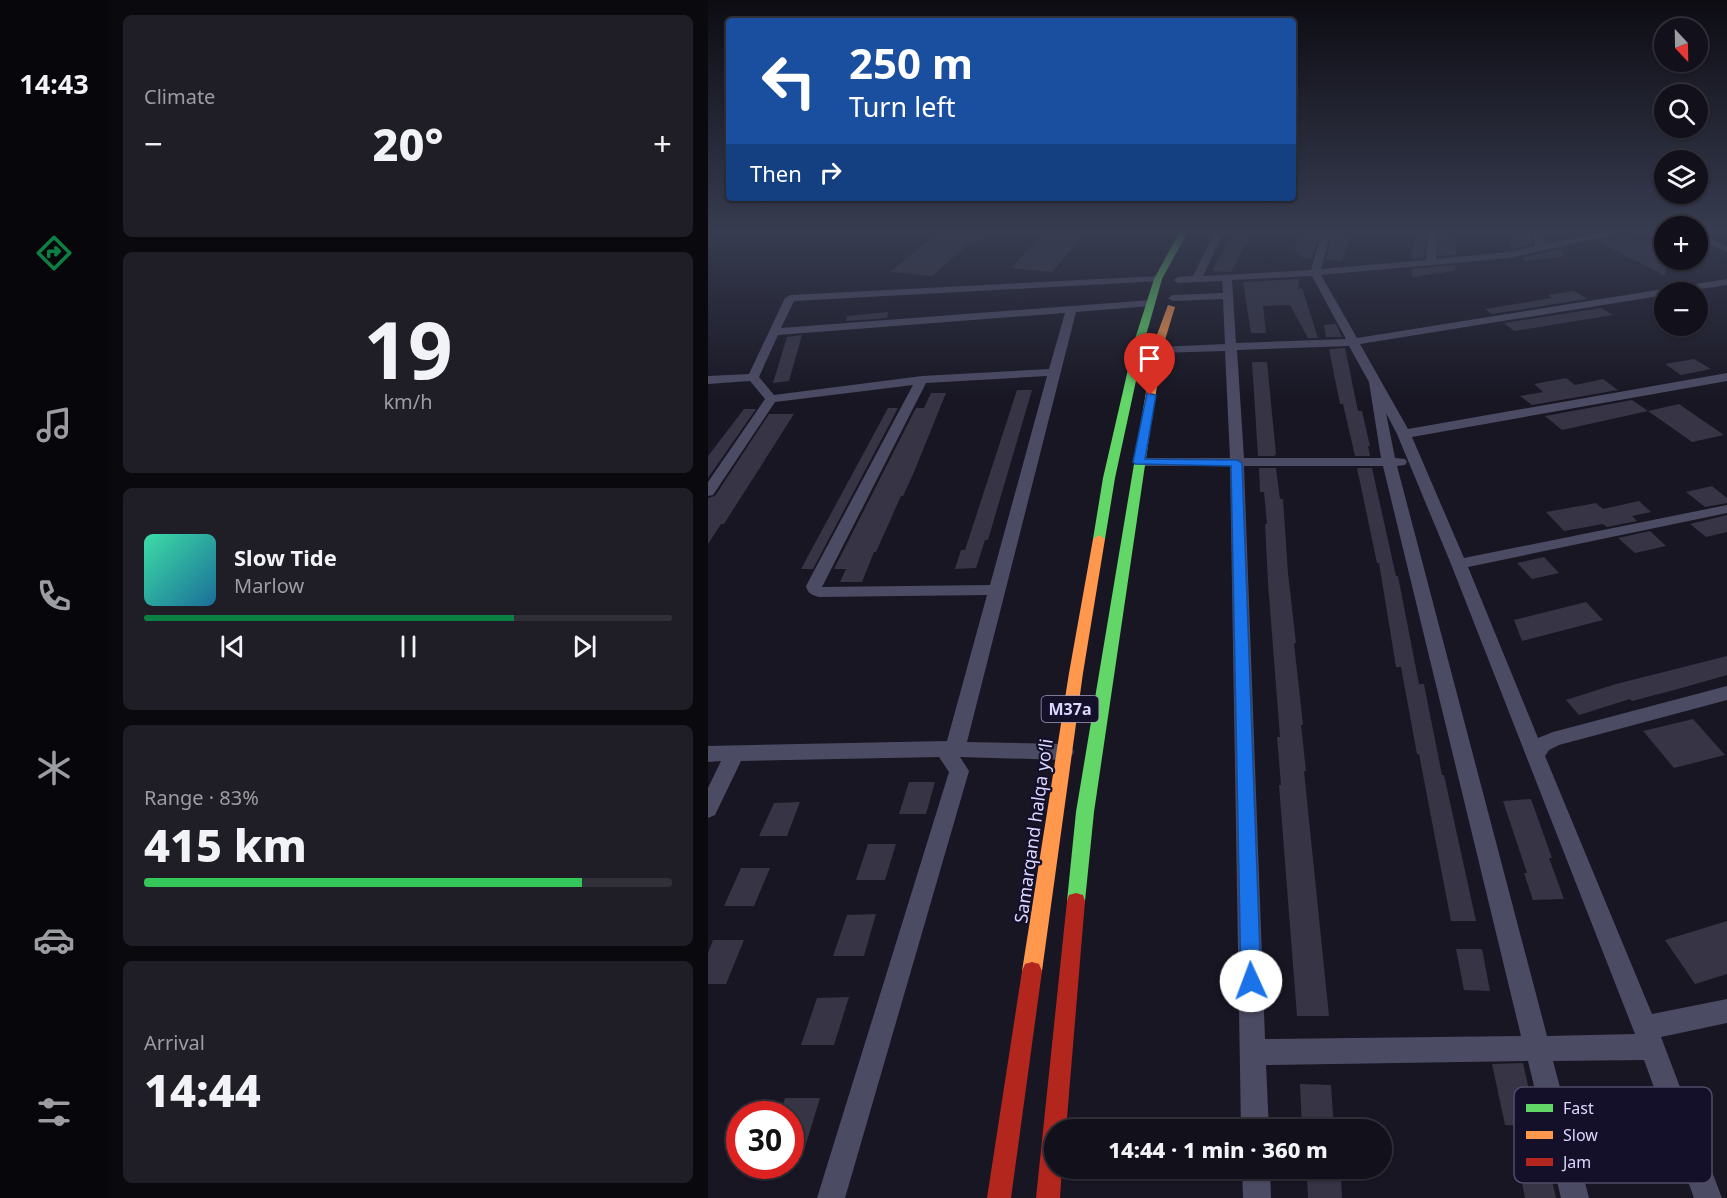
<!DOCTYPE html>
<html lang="en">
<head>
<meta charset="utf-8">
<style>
	body { margin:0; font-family:"Noto Sans",sans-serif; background:#1f1e27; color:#f1f3f6; height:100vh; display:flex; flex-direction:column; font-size:22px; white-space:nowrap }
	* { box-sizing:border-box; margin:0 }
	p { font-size:20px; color:#9c9da2 }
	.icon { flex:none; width:33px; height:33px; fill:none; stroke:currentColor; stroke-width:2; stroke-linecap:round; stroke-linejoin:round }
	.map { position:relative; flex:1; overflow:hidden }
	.sheet { display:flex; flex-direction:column; gap:15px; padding:15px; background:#0a090e; width:600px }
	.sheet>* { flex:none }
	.top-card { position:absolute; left:18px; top:18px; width:570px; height:183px; border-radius:6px; box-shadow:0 2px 4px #0004,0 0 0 2px #313039; background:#1a4fa0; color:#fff; overflow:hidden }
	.needle { width:39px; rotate:158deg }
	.tools { position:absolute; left:946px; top:18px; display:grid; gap:12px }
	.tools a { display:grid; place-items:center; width:54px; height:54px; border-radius:50%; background:#12101a; box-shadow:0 2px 4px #0004,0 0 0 2px #313039; font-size:30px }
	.speed { position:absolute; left:18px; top:1101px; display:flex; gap:12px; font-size:30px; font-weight:700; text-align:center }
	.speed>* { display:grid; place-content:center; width:78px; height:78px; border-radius:50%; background:#12101a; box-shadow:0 2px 4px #0004,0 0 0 2px #313039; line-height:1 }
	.speed .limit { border:9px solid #d22; background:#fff; color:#111 }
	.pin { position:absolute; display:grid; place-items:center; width:51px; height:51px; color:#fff; margin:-62px -26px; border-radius:50% 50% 50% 0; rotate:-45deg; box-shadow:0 0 6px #0007 }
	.pin .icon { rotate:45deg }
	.me { position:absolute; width:66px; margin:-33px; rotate:358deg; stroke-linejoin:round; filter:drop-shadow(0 0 4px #0008) }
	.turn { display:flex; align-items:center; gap:21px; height:126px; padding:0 24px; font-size:27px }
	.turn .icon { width:78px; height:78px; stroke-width:2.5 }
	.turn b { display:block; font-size:42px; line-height:51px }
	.then { display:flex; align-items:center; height:57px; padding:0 24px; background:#0003; gap:12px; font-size:22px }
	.big { font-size:45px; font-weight:800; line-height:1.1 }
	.sheet .widget { flex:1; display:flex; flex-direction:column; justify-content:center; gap:9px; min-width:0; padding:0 21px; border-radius:9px; background:#1f1e27 }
	.sheet .dial { align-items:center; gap:0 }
	.dial b { font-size:78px; line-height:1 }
	.song { display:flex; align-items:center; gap:18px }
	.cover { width:72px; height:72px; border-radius:9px; background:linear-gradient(135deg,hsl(160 70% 55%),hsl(200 70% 35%)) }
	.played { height:6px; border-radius:3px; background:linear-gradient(90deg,#0b8043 70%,#313039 70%) }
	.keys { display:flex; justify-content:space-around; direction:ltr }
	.heat { display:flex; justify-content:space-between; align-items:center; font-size:33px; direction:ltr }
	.charge { height:9px; border-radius:4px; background:linear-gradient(90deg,#34c759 83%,#313039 0) }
	.trip { position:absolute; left:336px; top:1119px; width:348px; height:60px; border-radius:30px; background:#12101a; box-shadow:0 2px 4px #0004,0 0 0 2px #313039; font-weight:800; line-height:60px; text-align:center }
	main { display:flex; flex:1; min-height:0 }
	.dock { display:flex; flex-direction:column; width:108px; justify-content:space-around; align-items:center; background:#07060a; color:#9c9da2 }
	.dock .icon { width:42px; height:42px }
	.dock .current { color:#0b8043 }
	.dock b { font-size:27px; color:#f1f3f6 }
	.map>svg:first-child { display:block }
	.building { fill:#363445 }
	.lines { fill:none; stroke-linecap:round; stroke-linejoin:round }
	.street { fill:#4c4b64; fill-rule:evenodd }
	.fast { fill:#63d668; fill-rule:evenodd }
	.slow { fill:#ff974d; fill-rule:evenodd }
	.jam { fill:#b3261e; fill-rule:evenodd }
	.route { fill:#1a73e8; stroke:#114b97; stroke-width:1.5 }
	.labels { text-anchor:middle; stroke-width:4.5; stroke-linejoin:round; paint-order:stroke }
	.shield { fill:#141029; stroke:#a09cbf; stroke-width:1.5 }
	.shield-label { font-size:16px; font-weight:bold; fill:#dcd8ff }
	.street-label { font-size:18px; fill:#dcd8ff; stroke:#141029 }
	.key { fill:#141029; stroke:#504c69; stroke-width:1.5 }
	.key-label { font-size:16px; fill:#dcd8ff }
</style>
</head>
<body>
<main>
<nav class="dock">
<b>14:43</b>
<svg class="icon current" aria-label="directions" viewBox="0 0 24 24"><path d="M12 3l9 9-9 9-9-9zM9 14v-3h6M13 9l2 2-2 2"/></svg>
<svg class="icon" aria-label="music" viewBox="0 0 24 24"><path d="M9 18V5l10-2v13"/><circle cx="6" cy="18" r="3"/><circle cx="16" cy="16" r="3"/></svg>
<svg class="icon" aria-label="phone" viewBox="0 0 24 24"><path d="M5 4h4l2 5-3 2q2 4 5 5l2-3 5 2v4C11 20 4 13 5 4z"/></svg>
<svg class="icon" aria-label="climate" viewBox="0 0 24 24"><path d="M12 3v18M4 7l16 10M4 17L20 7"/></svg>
<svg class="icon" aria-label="car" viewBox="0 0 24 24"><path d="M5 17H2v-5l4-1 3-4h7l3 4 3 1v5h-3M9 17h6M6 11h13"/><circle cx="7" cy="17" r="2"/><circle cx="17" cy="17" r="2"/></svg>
<svg class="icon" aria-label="filters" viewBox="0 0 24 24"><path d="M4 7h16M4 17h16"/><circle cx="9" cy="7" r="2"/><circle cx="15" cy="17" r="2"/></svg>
</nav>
<section class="sheet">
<div class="widget"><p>Climate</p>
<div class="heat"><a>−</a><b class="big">20°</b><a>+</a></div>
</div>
<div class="widget dial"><b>19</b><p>km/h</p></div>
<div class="widget">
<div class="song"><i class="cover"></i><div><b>Slow Tide</b><p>Marlow</p></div></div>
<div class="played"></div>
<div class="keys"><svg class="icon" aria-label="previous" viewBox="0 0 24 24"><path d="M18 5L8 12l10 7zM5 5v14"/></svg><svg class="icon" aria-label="pause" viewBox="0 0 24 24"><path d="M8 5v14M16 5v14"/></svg><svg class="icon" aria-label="next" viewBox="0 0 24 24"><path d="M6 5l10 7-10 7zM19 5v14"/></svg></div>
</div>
<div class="widget"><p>Range · 83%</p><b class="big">415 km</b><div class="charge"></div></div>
<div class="widget"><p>Arrival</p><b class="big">14:44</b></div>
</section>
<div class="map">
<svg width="1019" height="1198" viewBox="0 0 1019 1198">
	<rect width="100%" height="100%" fill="#181623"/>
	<path class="building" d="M232 231H283L268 244H261L224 276 182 272Z
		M337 231H379L344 272 303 268Z
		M526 231H545L523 272 504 271Z
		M593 231H612L604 259 595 258 586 249Z
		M803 231H823L825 244 803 249Z
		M625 232 643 233 634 261 618 260Z
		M707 234H718L716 258 703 259Z
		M732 235 749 237 748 255 730 256Z
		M917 237 926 241 934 240 957 251V276L890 241Z
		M854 249 856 256 819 261 813 258Z
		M748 265 747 271 704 277V269Z
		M591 279 590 289 594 288 610 338H600L582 305 555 306 558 333H543L535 282Z
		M866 291 879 299 784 314 777 309 844 298 840 295Z
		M893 308 905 315 806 331 796 323Z
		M180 312 179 318 138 321 139 316Z
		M628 324 634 337H618L616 325Z
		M94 335 81 381 65 383 79 337Z
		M637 348 650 411H654L662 446H660L662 456H647L635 404H632L621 349Z
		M986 359 1003 369 973 375 957 364Z
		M544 362H559L568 454 566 456H550Z
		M858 378 867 385 895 379 910 390 824 405 812 396 835 392 826 384Z
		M309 390H324L280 540H277L268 568 247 569 253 550H257Z
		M223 393H238L206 472 195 496H193L168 552H166L154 582H132L138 569H126L208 408H216Z
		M924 400 940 411 854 430 837 416Z
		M971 404 1016 435 984 442 940 411Z
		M180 408H190L105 569H93Z
		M36 409H48L0 478V456Z
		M61 414H86L16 524H13L0 544V498L7 496Z
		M551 468H568L572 499H575L580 573 588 643H586L595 725H593L598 771H596L621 1016H589L571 785H573L569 737H572L560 583 557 524H559L556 492H552Z
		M649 468H664L688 576H690L711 684H716L734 775H736L768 921H743L711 754H709L693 667H688L671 563H669Z
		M1004 486 1019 498V503L997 507 978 492Z
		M931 501 943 512 924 516 929 521 899 527 895 524 856 531 838 512 888 503 895 509Z
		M1019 515V532L998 537 982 524Z
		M942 531 958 546 927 553 910 538Z
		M836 557 851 573 824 579 809 563Z
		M878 602 895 620 814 641 806 620Z
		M1019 656V675L970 689 924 701 922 699 871 715 858 700 908 684Z
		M985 719 1017 755 966 768 935 731Z
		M201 782H227L218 814H191Z
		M823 799 844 858H841L856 899 825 900 816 873H819L795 801Z
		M92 802 79 836H51L66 803Z
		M160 844H188L177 880H148Z
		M33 868H62L46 906H16Z
		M168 914 156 956H125L139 915Z
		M1019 921V974L987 984 957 940Z
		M5 940H36L18 984H0V953Z
		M748 949H774L782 991 756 990Z
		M141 997 126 1045H93L109 998Z
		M815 1063 829 1126 797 1125 784 1064Z
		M592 1084 623 1085 626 1130H594Z
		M77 1098H112L95 1154H82V1114H72Z
		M808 1152 838 1153 848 1198H817Z
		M599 1178H633L634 1198H600Z"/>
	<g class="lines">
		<path class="street" d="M507 231H516L495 276 603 270 614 231H623L613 269 718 260 720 231H730L728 259 801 252 827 246 825 231H834L837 244 905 231H925L801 258 613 275 649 338 1019 279V285L973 292H957V295L652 344 700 429 1019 373V381L704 437 756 558 1019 505V513L760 567 830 738 845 732 1019 686V700L851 745 841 750 837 756 944 1014 1019 999V1023L953 1037 1014 1198H986L936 1060 845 1061 881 1198H853L820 1061 558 1065 561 1130H533L522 466H431L424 462 431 458H522L517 351 450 353 444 350 450 347 517 344 515 299 465 301 460 298 465 295 515 293 514 281 470 283 465 280 470 277 485 276ZM604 276 638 339 528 343 524 280ZM641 346 661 382 673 458H536L529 350ZM678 413 689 434 743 564 927 1034 839 1036 689 466 697 465 699 462 697 459 687 458ZM536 466H675L813 1036 557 1039Z
			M990 233 1019 246V252L990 239Z
			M450 276 454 277V281L86 301 73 328 443 300 448 303 443 306 368 312 259 742 356 744 363 747 366 752 363 757 356 760 252 757 261 771 137 1198H109L241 772 231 757 33 761 7 815 0 818V788L13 761 0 762V746L239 741 279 595 111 597C104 595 100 594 98 586L205 385 67 402 5 495 0 496V482L57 399 42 381 0 384V376L41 374 77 298 82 295ZM357 313 341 369 214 376 66 395 51 377 70 335ZM339 376 282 585 114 587 218 383Z
			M534 1168H562L563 1198H535Z"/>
		<path class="fast" d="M472 231H480L454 279 437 339 407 478 397 539 391 543 387 542 385 539 395 478 427 339 446 279Z
			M441 401 446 404 386 812 377 901 375 907 368 909 361 907 359 901 368 812 436 404Z"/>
		<path class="slow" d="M460 305 467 307 457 340 446 404 441 407 436 404 447 340Z
			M391 535 397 539 375 673 334 971 331 978 324 980 317 978 314 971 361 673 385 539Z"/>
		<path class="jam" d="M368 893 375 895 377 901 358 1130H346V1168H354L352 1198H328L359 901 361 895Z
			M324 962 331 964 334 971 303 1198H279L314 971 317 964Z"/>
	</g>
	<linearGradient id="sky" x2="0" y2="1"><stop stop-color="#0d0c13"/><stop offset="0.58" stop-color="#373c50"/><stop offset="1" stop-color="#373c50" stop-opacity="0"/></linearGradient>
	<rect width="1019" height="399" fill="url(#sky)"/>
	<path class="route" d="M439 393 448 395 437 459 529 460 534 463 553 981 550 988 543 991 536 988 533 981 523 466 427 464 425 462Z"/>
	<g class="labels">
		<rect class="shield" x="333.5" y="696" width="57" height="26" rx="4.5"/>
		<g class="shield-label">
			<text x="362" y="715">M37a</text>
		</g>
		<g class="street-label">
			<text transform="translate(326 831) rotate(-82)" y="6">Samarqand halqa yoʻli</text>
		</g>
	</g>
	<rect x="806" y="1087" width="198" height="96" rx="9" class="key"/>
	<rect x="818" y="1104" width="27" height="8" fill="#63d668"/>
	<rect x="818" y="1131" width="27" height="8" fill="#ff974d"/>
	<rect x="818" y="1158" width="27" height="8" fill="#b3261e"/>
	<g class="key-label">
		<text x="855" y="1114">Fast</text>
		<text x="855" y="1141">Slow</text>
		<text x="855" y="1168">Jam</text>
	</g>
</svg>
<div class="tools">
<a><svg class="needle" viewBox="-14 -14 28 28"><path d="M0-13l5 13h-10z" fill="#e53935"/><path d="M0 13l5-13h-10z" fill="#9c9da2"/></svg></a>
<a><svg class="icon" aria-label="search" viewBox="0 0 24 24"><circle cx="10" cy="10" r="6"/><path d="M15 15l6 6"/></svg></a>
<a><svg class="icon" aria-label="layers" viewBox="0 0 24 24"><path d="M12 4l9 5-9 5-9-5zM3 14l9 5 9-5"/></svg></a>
<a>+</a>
<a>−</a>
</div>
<div class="speed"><div class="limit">30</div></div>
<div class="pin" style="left:442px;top:395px;background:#d93025"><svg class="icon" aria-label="arrive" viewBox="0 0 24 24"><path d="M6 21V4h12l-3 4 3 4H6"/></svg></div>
<svg class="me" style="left:543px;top:981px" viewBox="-20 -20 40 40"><circle r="19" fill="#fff"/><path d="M0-13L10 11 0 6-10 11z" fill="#1a73e8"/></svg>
<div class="trip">14:44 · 1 min · 360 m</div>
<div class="top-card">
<div class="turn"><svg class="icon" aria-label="left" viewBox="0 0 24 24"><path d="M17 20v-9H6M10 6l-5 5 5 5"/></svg><div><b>250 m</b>Turn left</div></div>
<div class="then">Then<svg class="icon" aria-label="right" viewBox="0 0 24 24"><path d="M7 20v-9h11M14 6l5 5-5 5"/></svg></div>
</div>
</div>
</main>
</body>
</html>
